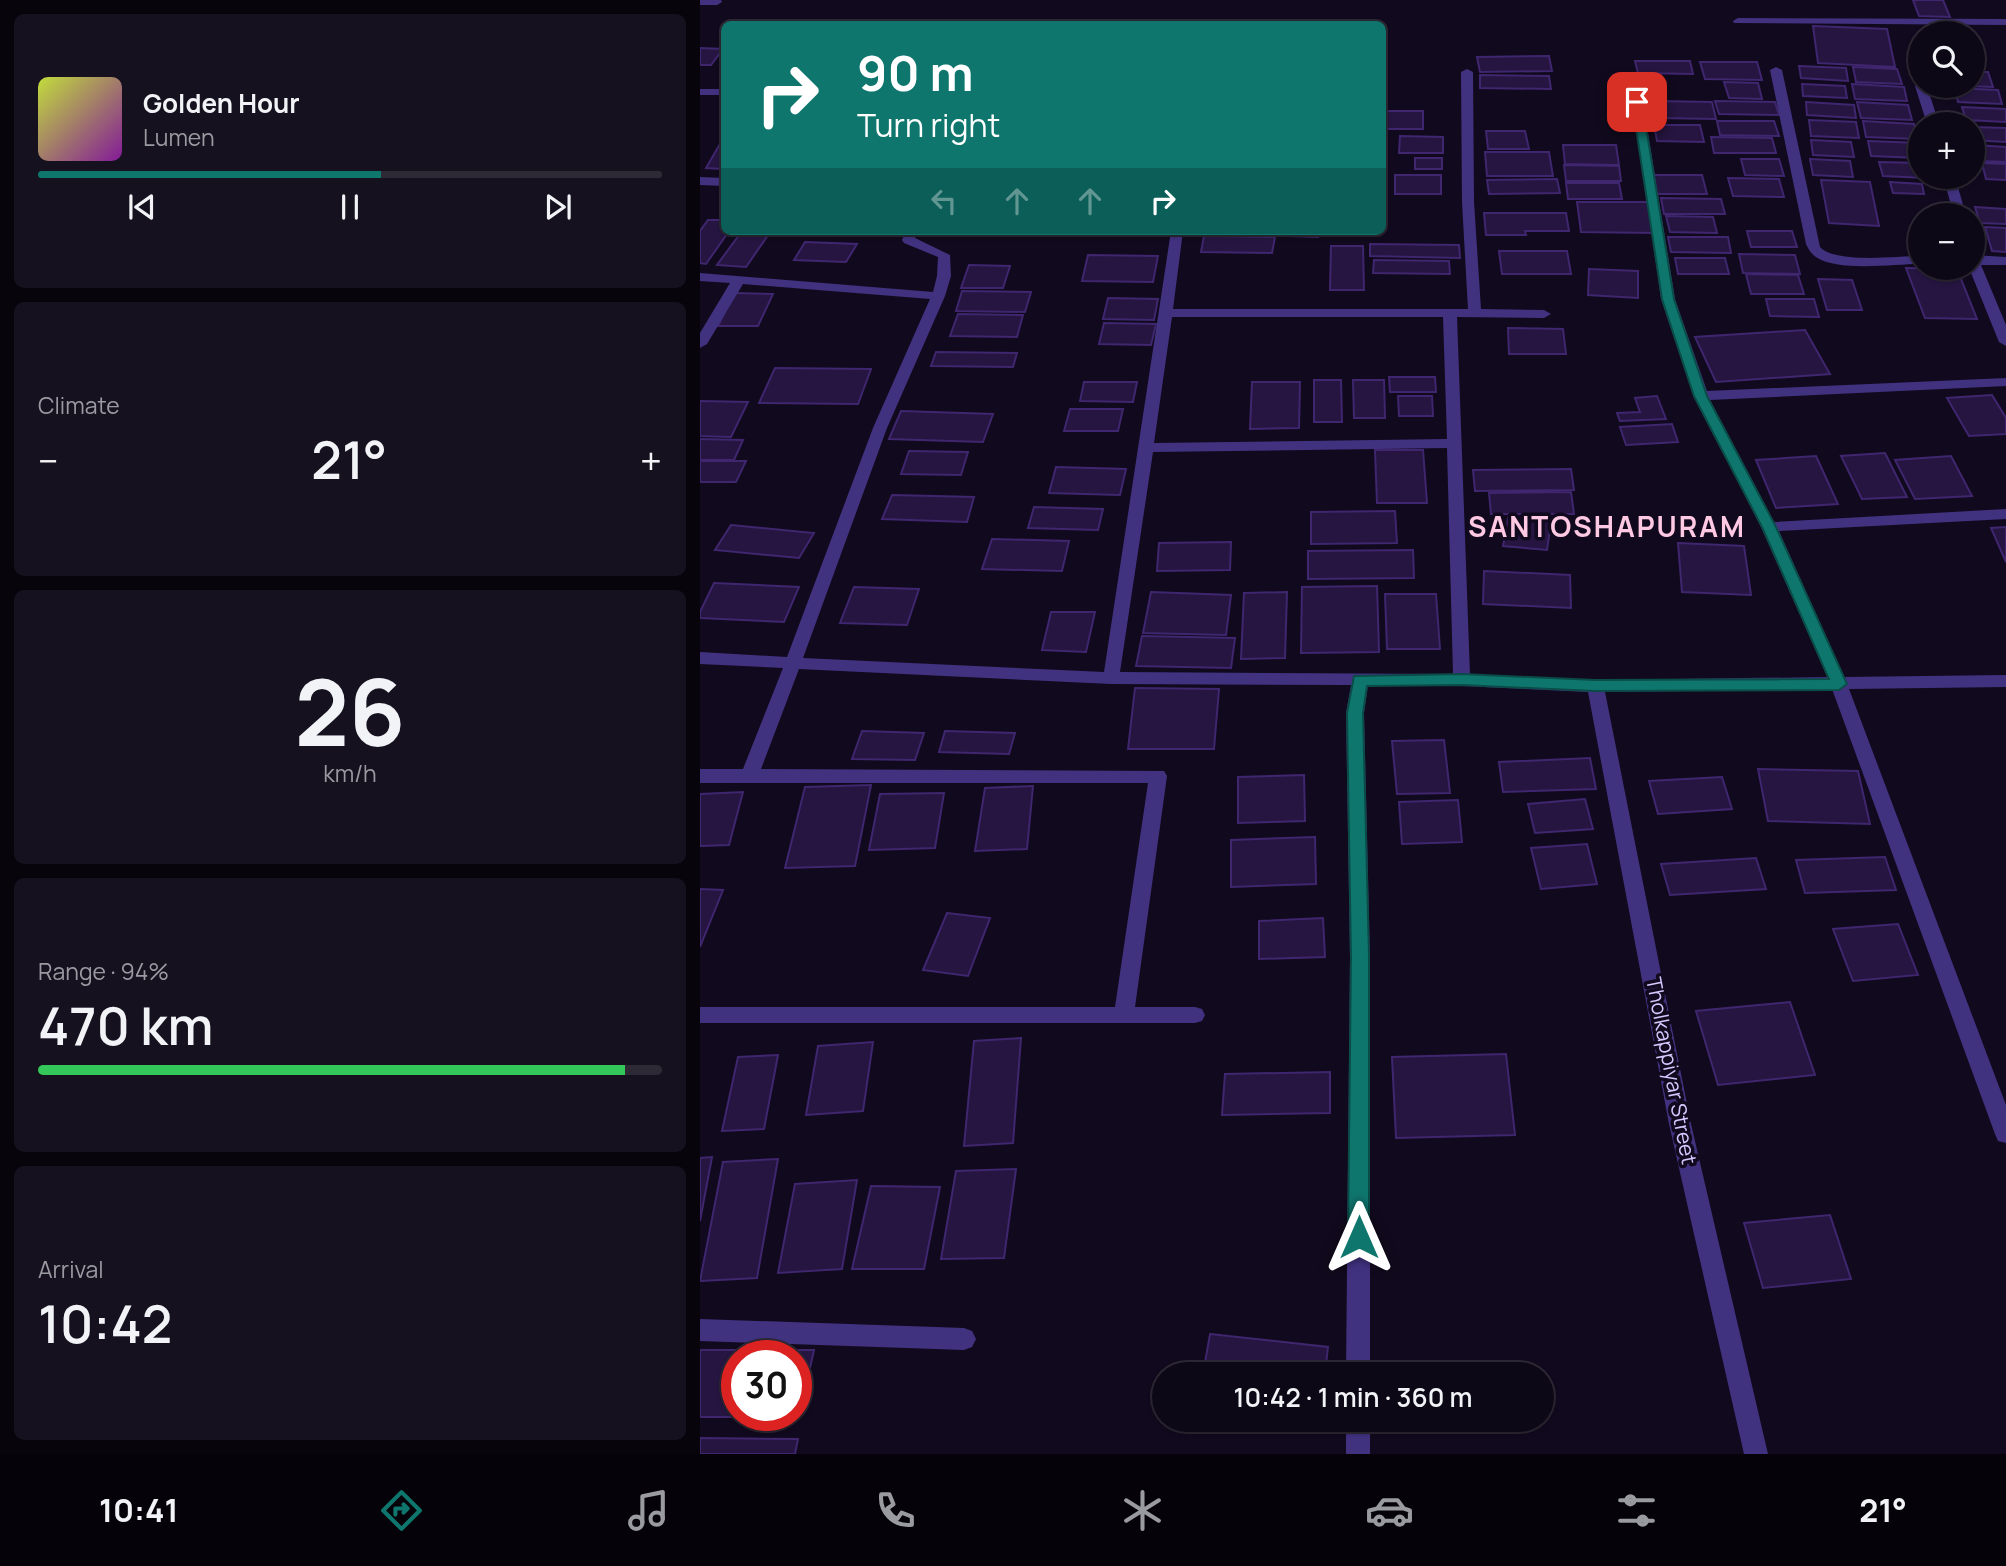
<!DOCTYPE html>
<html lang="en">
<head>
<meta charset="utf-8">
<style>
	body { margin:0; font-family:Manrope,sans-serif; background:#16111f; color:#f1f3f6; height:100vh; display:flex; flex-direction:column; font-size:26px; white-space:nowrap }
	* { box-sizing:border-box; margin:0 }
	p { font-size:23px; color:#9a9aa1 }
	.icon { flex:none; width:38px; height:38px; fill:none; stroke:currentColor; stroke-width:2; stroke-linecap:round; stroke-linejoin:round }
	.map { position:relative; flex:1; overflow:hidden }
	.details { display:flex; flex-direction:column; gap:14px; padding:14px; background:#07040c; width:700px }
	.details>* { flex:none }
	.top-card { position:absolute; left:21px; top:21px; width:665px; height:214px; border-radius:10px; box-shadow:0 2px 5px #0004,0 0 0 2px #2d2935; background:#0f766e; color:#fff; overflow:hidden }
	.buttons { position:absolute; left:1208px; top:21px; display:grid; gap:14px }
	.buttons a { display:grid; place-items:center; width:77px; height:77px; border-radius:50%; background:#0d0816; box-shadow:0 2px 5px #0004,0 0 0 2px #2d2935; font-size:35px }
	.speed { position:absolute; left:21px; top:1340px; display:flex; gap:14px; font-size:35px; font-weight:700; text-align:center }
	.speed>* { display:grid; place-content:center; width:91px; height:91px; border-radius:50%; background:#0d0816; box-shadow:0 2px 5px #0004,0 0 0 2px #2d2935; line-height:1 }
	.speed .limit { border:10px solid #d22; background:#fff; color:#111 }
	.pin { position:absolute; display:grid; place-items:center; width:60px; height:60px; color:#fff; margin:-30px; border-radius:14px; box-shadow:0 4px 10px #0006 }
	.me { position:absolute; width:77px; margin:-38px; rotate:0deg; stroke-linejoin:round; filter:drop-shadow(0 0 5px #0008) }
	.turn { display:flex; align-items:center; gap:24px; height:147px; padding:0 21px; font-size:32px }
	.turn .icon { width:91px; height:91px; stroke-width:2.5 }
	.turn b { display:block; font-size:49px; line-height:60px }
	.lanes { display:flex; align-items:center; height:66px; padding:0 21px; background:#0003; justify-content:center; gap:35px; direction:ltr }
	.lanes .off { opacity:.35 }
	.big { font-size:52px; font-weight:600; line-height:1.1 }
	.details .card { flex:1; display:flex; flex-direction:column; justify-content:center; gap:10px; min-width:0; padding:0 24px; border-radius:10px; background:#16111f }
	.details .dial { align-items:center; gap:0 }
	.dial b { font-size:91px; line-height:1 }
	.song { display:flex; align-items:center; gap:21px }
	.cover { width:84px; height:84px; border-radius:10px; background:linear-gradient(135deg,hsl(70 70% 55%),hsl(290 70% 35%)) }
	.played { height:7px; border-radius:4px; background:linear-gradient(90deg,#0f766e 55%,#2d2935 55%) }
	.keys { display:flex; justify-content:space-around; direction:ltr }
	.heat { display:flex; justify-content:space-between; align-items:center; font-size:38px; direction:ltr }
	.charge { height:10px; border-radius:5px; background:linear-gradient(90deg,#34c759 94%,#2d2935 0) }
	.trip { position:absolute; left:452px; top:1362px; width:402px; height:70px; border-radius:35px; background:#0d0816; box-shadow:0 2px 5px #0004,0 0 0 2px #2d2935; font-weight:600; line-height:70px; text-align:center }
	.tab-bar { display:flex; height:112px; justify-content:space-around; align-items:center; background:#050309; color:#9a9aa1 }
	.tab-bar .icon { width:49px; height:49px }
	.tab-bar .active { color:#0f766e }
	.tab-bar b { font-size:32px; color:#f1f3f6 }
	main { display:flex; flex:1; min-height:0 }
	.map>svg:first-child { display:block }
	.building { fill:#251540; stroke:#3f266e; stroke-width:2; fill-rule:evenodd }
	.lines { fill:none; stroke-linecap:round; stroke-linejoin:round }
	.minor { fill:#413280; fill-rule:evenodd }
	.route { fill:#0f766e; stroke:#0a4d48; stroke-width:2 }
	.labels { text-anchor:middle; stroke-width:7; stroke-linejoin:round; paint-order:stroke }
	.street-label { font-size:21px; fill:#d6c7ff; stroke:#110a1e }
	.district-label { font-size:28px; font-weight:bold; letter-spacing:2px; fill:#ffc9e3; stroke:#110a1e }
</style>
</head>
<body>
<main>
<section class="details">
<div class="card">
<div class="song"><i class="cover"></i><div><b>Golden Hour</b><p>Lumen</p></div></div>
<div class="played"></div>
<div class="keys"><svg class="icon" aria-label="previous" viewBox="0 0 24 24"><path d="M18 5L8 12l10 7zM5 5v14"/></svg><svg class="icon" aria-label="pause" viewBox="0 0 24 24"><path d="M8 5v14M16 5v14"/></svg><svg class="icon" aria-label="next" viewBox="0 0 24 24"><path d="M6 5l10 7-10 7zM19 5v14"/></svg></div>
</div>
<div class="card"><p>Climate</p>
<div class="heat"><a>−</a><b class="big">21°</b><a>+</a></div>
</div>
<div class="card dial"><b>26</b><p>km/h</p></div>
<div class="card"><p>Range · 94%</p><b class="big">470 km</b><div class="charge"></div></div>
<div class="card"><p>Arrival</p><b class="big">10:42</b></div>
</section>
<div class="map">
<svg width="1306" height="1454" viewBox="0 0 1306 1454">
	<rect width="100%" height="100%" fill="#110a1e"/>
	<path class="building" d="M1213 0H1243L1250 17 1219 16Z
		M1113 26 1187 29 1195 67 1118 63Z
		M0 48 23 49 11 65H0Z
		M849 56 852 71 780 72 777 57Z
		M935 61H990L993 74 938 73Z
		M1000 62H1057L1062 80 1005 79Z
		M1099 66 1146 68 1148 81 1101 78Z
		M1153 67 1197 69 1202 84 1156 82Z
		M1272 72H1288L1293 87 1266 86H1272Z
		M780 75 849 76 851 89 780 88Z
		M1024 82 1058 83 1062 99 1029 98Z
		M1102 84 1145 86 1147 98 1103 96Z
		M1152 84 1204 87 1207 101 1155 99Z
		M1254 88 1298 90 1302 104 1258 102Z
		M954 101 1012 102 1016 119 958 118Z
		M1015 101 1075 102 1079 115 1019 114Z
		M1106 102 1154 105 1156 118 1107 115Z
		M1157 102 1208 105 1212 120 1161 118Z
		M1262 107 1306 109V122L1266 120Z
		M682 111H723V129H682Z
		M1109 120 1156 122 1159 138 1111 136Z
		M1017 121H1074L1079 136 1020 135Z
		M1163 121 1214 124 1217 139 1166 137Z
		M954 125H1000L1004 142 957 141Z
		M1272 127 1306 128V142L1273 140Z
		M786 131H825L829 149H788Z
		M700 136 743 137V153H699Z
		M24 137V169L6 168Z
		M1011 137 1072 138 1076 153H1014Z
		M1111 140 1151 142 1154 157 1113 155Z
		M1168 141 1220 143V158L1171 156Z
		M863 145H916L919 165 865 164Z
		M1275 145 1306 147V162L1280 161Z
		M785 152H849L853 176H787Z
		M715 158H742V169H715Z
		M1041 159H1079L1084 176 1045 175Z
		M1110 159 1150 161 1153 177 1113 175Z
		M1179 162 1220 163V177L1226 178 1183 176Z
		M1282 163 1306 164V180L1286 179Z
		M864 165 919 166 921 181H866Z
		M695 175H741V194H695Z
		M952 175H1002L1007 194H956Z
		M1028 178 1079 179 1084 197 1033 196Z
		M857 179 860 193 789 194 787 180Z
		M1121 180 1170 182 1179 226 1129 223Z
		M1190 182 1222 184 1224 194 1193 193Z
		M866 183H919L922 199H868Z
		M961 198 1021 199 1025 214H964Z
		M877 202H951L957 233 881 232Z
		M1275 207 1306 209V224L1280 223Z
		M784 213H866L869 231H825L826 235H786Z
		M966 216 1013 217 1017 233 970 232Z
		M8 220H24V231H29L6 264 0 263V231Z
		M1285 227 1306 228V252L1292 251Z
		M42 231H71L46 267 17 265Z
		M588 231H618V237L588 236Z
		M1047 231H1092L1097 247H1051Z
		M504 236 575 237 572 253 501 252Z
		M968 237H1028L1031 253 971 252Z
		M105 242 157 244 146 262 94 260Z
		M670 244 759 245 760 258 670 256Z
		M631 246H663L664 290H630Z
		M799 251H867L871 274H802Z
		M1039 254 1095 255 1100 274 1043 273Z
		M388 255 458 256 453 282 382 281Z
		M975 258H1025L1029 274H978Z
		M674 260 749 261 750 274 673 273Z
		M269 265 310 266 303 288H261Z
		M1206 268 1257 269 1277 319 1225 318Z
		M889 269 938 271V298L888 295Z
		M1046 274 1098 275 1104 294H1051Z
		M1118 279 1152 280 1162 310H1127Z
		M262 291 331 292 325 312 256 311Z
		M34 293 73 294 58 326H18Z
		M408 298 458 299 454 320 403 319Z
		M1066 299H1114L1119 317 1070 316Z
		M258 314 323 315 317 337 250 336Z
		M404 323 456 324 451 345 399 344Z
		M808 328 863 329 866 354H809Z
		M1105 330 1130 374 1016 382 995 337Z
		M236 352 317 353 313 367 231 366Z
		M75 368 171 369 158 404 59 403Z
		M689 377H735L736 392H690Z
		M614 380H641L642 422H614Z
		M653 380H684L685 418H654Z
		M384 382H437L433 402 380 401Z
		M552 382H600L599 428 550 429Z
		M1292 395 1306 418V434L1269 436 1247 398Z
		M698 396H732L733 416H699Z
		M957 396 966 419 920 421 917 413 940 412 935 398Z
		M0 401 48 402 31 437 0 436Z
		M370 409H423L418 431H364Z
		M201 411 293 414 283 442 189 439Z
		M972 424 978 442 926 445 920 427Z
		M0 439 43 440 34 460H0Z
		M675 450H723L727 503H677Z
		M209 451 268 452 261 475 201 474Z
		M1185 453 1207 497 1162 499 1141 456Z
		M1116 456 1138 504 1076 508 1056 460Z
		M1251 456 1272 496 1215 499 1195 460Z
		M0 461H46L36 482H0Z
		M356 467 426 469 420 495 349 493Z
		M871 469 874 490 775 491 773 470Z
		M871 492 874 514H791L789 493Z
		M192 495 274 497 267 522 182 519Z
		M334 507 403 509 398 530 328 528Z
		M695 511 697 543 611 544V512Z
		M808 518 851 522 847 550 803 546Z
		M31 525 114 533 99 558 15 550Z
		M1306 527V562L1291 528Z
		M292 539 369 541 362 571 282 569Z
		M531 542 530 570 457 571 459 543Z
		M978 543 1044 546 1051 595 982 592Z
		M713 550 714 578 608 579V551Z
		M784 571 870 575 871 608 783 604Z
		M14 583 99 587 84 622 0 618V612Z
		M677 586 679 652 601 653 602 587Z
		M154 587 219 589 207 625 140 623Z
		M451 592 531 595 526 635 443 633Z
		M587 592 585 658 541 659 544 593Z
		M685 594H736L740 649H687Z
		M351 612H395L386 652 342 650Z
		M442 636 535 638 531 668 436 666Z
		M435 688 519 689 514 749H428Z
		M162 731 224 733 215 760 152 759Z
		M245 731 315 733 309 754 239 752Z
		M744 740 750 793 697 794 692 741Z
		M890 758 896 789 803 792 799 762Z
		M1058 769 1158 771 1170 824 1068 821Z
		M604 775 605 821 538 823V777Z
		M1022 777 1032 809 958 814 949 781Z
		M171 785 155 866 85 868 105 787Z
		M333 786 327 849 275 851 285 788Z
		M43 792 29 845 0 846V794Z
		M244 793 235 848 169 850 180 794Z
		M885 799 893 829 835 833 828 804Z
		M758 800 762 842 702 844 699 802Z
		M615 837 616 884 531 887V840Z
		M887 844 897 884 841 889 831 848Z
		M1185 857 1196 890 1105 893 1096 860Z
		M1056 858 1066 889 970 895 961 864Z
		M0 889 23 890 0 947Z
		M247 913 290 918 268 976 223 970Z
		M623 918 625 957 559 959V921Z
		M1198 924 1218 975 1153 981 1133 929Z
		M1090 1002 1115 1075 1018 1085 996 1011Z
		M321 1038 313 1143 264 1146 274 1041Z
		M173 1042 163 1111 106 1115 118 1046Z
		M806 1054 815 1135 696 1138 692 1057Z
		M78 1055 64 1129 22 1131 38 1057Z
		M630 1072V1113L522 1115 525 1074Z
		M12 1157 0 1221V1158Z
		M78 1159 57 1278 0 1281 23 1162Z
		M316 1169 304 1258 241 1259 256 1171Z
		M157 1180 142 1269 78 1273 95 1184Z
		M171 1186 240 1187 224 1269H152Z
		M1130 1215 1151 1279 1063 1288 1044 1223Z
		M510 1334 628 1347 625 1374H503Z
		M0 1350H114L99 1417H0ZM37 1356H96V1416H37Z
		M0 1438 98 1439 95 1454H0Z"/>
	<g class="lines">
		<path class="minor" d="M0 0H21L22 2 17 5H0Z
			M1038 18 1306 19V25L1034 23 1033 21Z
			M1076 67 1082 70 1120 247C1136 264 1197 256 1220 256V264C1194 264 1137 272 1116 257 1111 254 1108 248 1106 244L1070 70Z
			M767 69 773 72 774 202 781 309 844 310 851 314 844 318 757 317 770 675 895 680 1128 677 1061 527 994 396 961 299 933 100 943 102 975 299 1007 391 1306 378V386L1010 400 1074 522 1306 509V519L1079 531 1144 677 1306 675V687L1149 689 1306 1105V1143L1298 1141 1295 1134 1132 689 905 692 991 1124 1068 1454H1044L969 1124 888 692 762 686 668 685 664 713 670 957V1374H646L650 957 646 713 651 685 411 684 99 669 61 769 464 771 467 776 435 1007H495L502 1009 505 1015 502 1021 495 1023H0V1007H415L448 783H0V769H43L83 668 0 664V652L87 657 173 428 230 299 43 284 7 344 0 348V333L30 283 0 281V273L233 292 237 276 238 257 204 243 202 240 206 231H218L215 238 250 255 251 276 245 296 187 428 103 658 404 672 471 231H483L473 309H768L762 202 761 72ZM472 317H743L747 439 454 443ZM747 448 753 674 420 672 453 452Z
			M1220 83V86H1227L1239 124H1227L1215 86Z
			M0 89H24V95H0Z
			M0 177 24 178V186L0 185Z
			M1243 177H1255L1266 215H1254Z
			M1272 255 1306 257V265H1281L1306 325V346L1299 342 1269 268H1272Z
			M0 1319 264 1328 272 1331 276 1339 272 1347 264 1350 0 1341Z
			M646 1419H670V1454H646Z"/>
	</g>
	<path class="route" d="M937 99 942 102 974 299 1007 396 1076 527 1147 684 1139 690 895 691 762 685 667 686 663 713 669 957V1237L666 1243 659 1246 651 1243 648 1237 651 957 647 713 654 676 762 674 895 680 1129 679 1062 527 994 396 962 299 932 102Z"/>
	<g class="labels">
		<g class="street-label">
			<text transform="translate(971 1071) rotate(79)" y="7">Tholkappiyar Street</text>
		</g>
		<g class="district-label">
			<text x="907" y="537">SANTOSHAPURAM</text>
		</g>
	</g>
</svg>
<div class="buttons">
<a><svg class="icon" aria-label="search" viewBox="0 0 24 24"><circle cx="10" cy="10" r="6"/><path d="M15 15l6 6"/></svg></a>
<a>+</a>
<a>−</a>
</div>
<div class="speed"><div class="limit">30</div></div>
<div class="pin" style="left:937px;top:102px;background:#d93025"><svg class="icon" aria-label="arrive" viewBox="0 0 24 24"><path d="M6 21V4h12l-3 4 3 4H6"/></svg></div>
<svg class="me" style="left:659px;top:1237px" viewBox="-20 -20 40 40"><path d="M0-17L14 15 0 8-14 15z" fill="#0f766e" stroke="#fff" stroke-width="4"/></svg>
<div class="trip">10:42 · 1 min · 360 m</div>
<div class="top-card">
<div class="turn"><svg class="icon" aria-label="right" viewBox="0 0 24 24"><path d="M7 20v-9h11M14 6l5 5-5 5"/></svg><div><b>90 m</b>Turn right</div></div>
<div class="lanes"><svg class="icon off" aria-label="left" viewBox="0 0 24 24"><path d="M17 20v-9H6M10 6l-5 5 5 5"/></svg><svg class="icon off" aria-label="ahead" viewBox="0 0 24 24"><path d="M12 20V5M6 11l6-6 6 6"/></svg><svg class="icon off" aria-label="ahead" viewBox="0 0 24 24"><path d="M12 20V5M6 11l6-6 6 6"/></svg><svg class="icon" aria-label="right" viewBox="0 0 24 24"><path d="M7 20v-9h11M14 6l5 5-5 5"/></svg></div>
</div>
</div>
</main>
<nav class="tab-bar">
<b>10:41</b>
<svg class="icon active" aria-label="directions" viewBox="0 0 24 24"><path d="M12 3l9 9-9 9-9-9zM9 14v-3h6M13 9l2 2-2 2"/></svg>
<svg class="icon" aria-label="music" viewBox="0 0 24 24"><path d="M9 18V5l10-2v13"/><circle cx="6" cy="18" r="3"/><circle cx="16" cy="16" r="3"/></svg>
<svg class="icon" aria-label="phone" viewBox="0 0 24 24"><path d="M5 4h4l2 5-3 2q2 4 5 5l2-3 5 2v4C11 20 4 13 5 4z"/></svg>
<svg class="icon" aria-label="climate" viewBox="0 0 24 24"><path d="M12 3v18M4 7l16 10M4 17L20 7"/></svg>
<svg class="icon" aria-label="car" viewBox="0 0 24 24"><path d="M5 17H2v-5l4-1 3-4h7l3 4 3 1v5h-3M9 17h6M6 11h13"/><circle cx="7" cy="17" r="2"/><circle cx="17" cy="17" r="2"/></svg>
<svg class="icon" aria-label="filters" viewBox="0 0 24 24"><path d="M4 7h16M4 17h16"/><circle cx="9" cy="7" r="2"/><circle cx="15" cy="17" r="2"/></svg>
<b>21°</b>
</nav>
</body>
</html>
